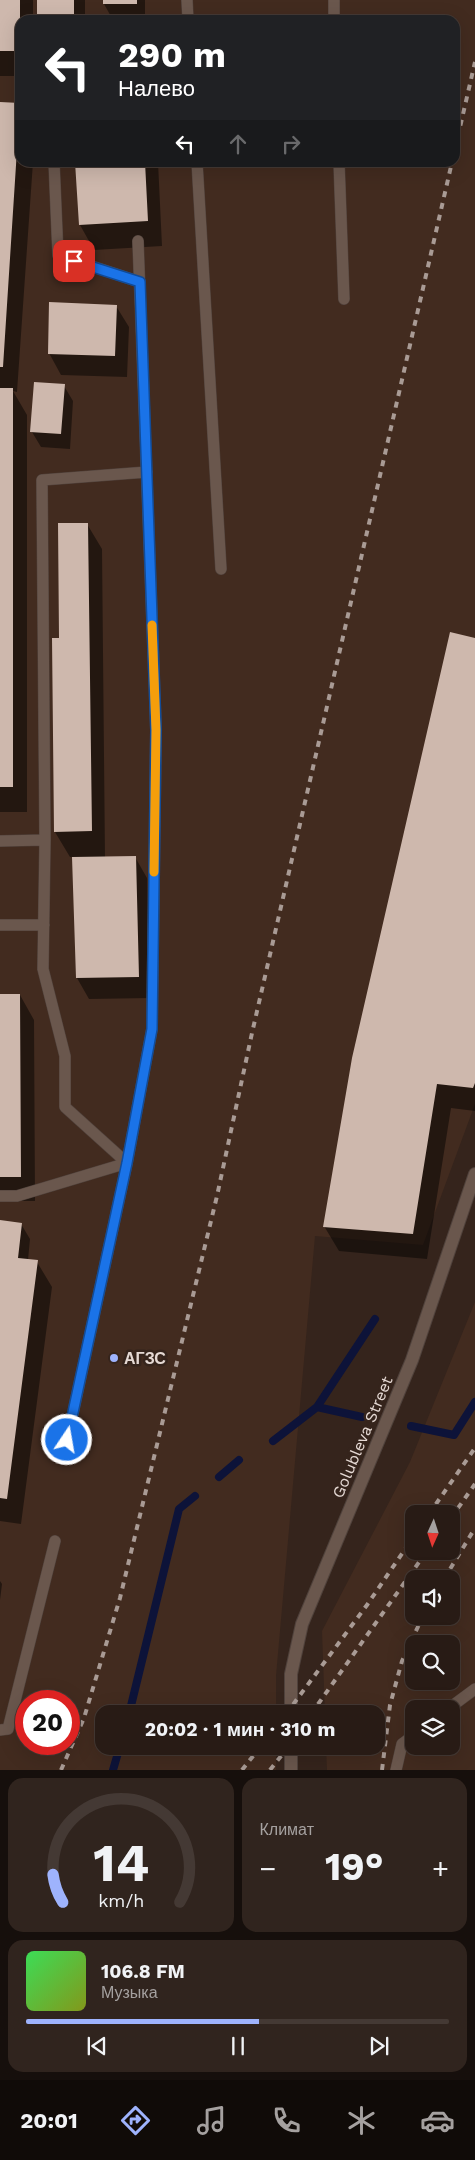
<!DOCTYPE html>
<html lang="ru">
<head>
<meta charset="utf-8">
<style>
	body { margin:0; font-family:"Work Sans",sans-serif; background:#30241e; color:#f1f3f6; height:100vh; display:flex; flex-direction:column; font-size:19px; white-space:nowrap }
	* { box-sizing:border-box; margin:0 }
	p { font-size:16px; color:#a5a1a0 }
	.icon { flex:none; width:28px; height:28px; fill:none; stroke:currentColor; stroke-width:2; stroke-linecap:round; stroke-linejoin:round }
	.map { position:relative; height:1770px; overflow:hidden }
	.sheet { display:flex; flex-direction:column; gap:8px; padding:8px; background:#160f0c; flex:1 }
	.sheet>* { flex:none }
	.hud { position:absolute; left:15px; top:15px; width:445px; height:152px; border-radius:15px; box-shadow:0 5px 20px #0002,0 0 0 1px #443934; background:#202124; color:#fff; overflow:hidden }
	.needle { width:32px; rotate:183deg }
	.fabs { position:absolute; left:405px; top:1505px; display:grid; gap:10px }
	.fabs a { display:grid; place-items:center; width:55px; height:55px; border-radius:10px; background:#281b15; box-shadow:0 5px 20px #0002,0 0 0 1px #443934; font-size:25px }
	.speed { position:absolute; left:15px; top:1690px; display:flex; gap:10px; font-size:25px; font-weight:700; text-align:center }
	.speed>* { display:grid; place-content:center; width:65px; height:65px; border-radius:50%; background:#281b15; box-shadow:0 5px 20px #0002,0 0 0 1px #443934; line-height:1 }
	.speed .limit { border:8px solid #d22; background:#fff; color:#111 }
	.pin { position:absolute; display:grid; place-items:center; width:42px; height:42px; color:#fff; margin:-21px; border-radius:10px; box-shadow:0 2px 8px #0006 }
	.me { position:absolute; width:55px; margin:-28px; rotate:12deg; stroke-linejoin:round; filter:drop-shadow(0 0 4px #0008) }
	.turn { display:flex; align-items:center; gap:18px; height:105px; padding:0 20px; font-size:22px }
	.turn .icon { width:65px; height:65px; stroke-width:2.5 }
	.turn b { display:block; font-size:35px; line-height:42px }
	.lanes { display:flex; align-items:center; height:48px; padding:0 20px; background:#0003; justify-content:center; gap:25px; direction:ltr }
	.lanes .off { opacity:.35 }
	.big { font-size:38px; font-weight:700; line-height:1.1 }
	.sheet .widget { flex:1; display:flex; flex-direction:column; justify-content:center; gap:8px; min-width:0; padding:0 18px; border-radius:15px; background:#30241e }
	.sheet .dial { align-items:center; gap:0 }
	.dial svg { height:130px; overflow:visible; fill:none; stroke:#443934; stroke-width:7; stroke-linecap:round; text-anchor:middle }
	.dial text { fill:#f1f3f6; stroke:none }
	.song { display:flex; align-items:center; gap:15px }
	.cover { width:60px; height:60px; border-radius:8px; background:linear-gradient(135deg,hsl(130 70% 55%),hsl(70 70% 35%)) }
	.played { height:5px; border-radius:2px; background:linear-gradient(90deg,#9eb3fd 55%,#443934 55%) }
	.keys { display:flex; justify-content:space-around; direction:ltr }
	.heat { display:flex; justify-content:space-between; align-items:center; font-size:28px; direction:ltr }
	.sheet .tiles { flex:1; display:grid; gap:8px; grid-template-columns:1fr 1fr }
	.widget:last-child { grid-column:span 2 }
	.trip { position:absolute; left:95px; top:1705px; width:290px; height:50px; border-radius:15px; background:#281b15; box-shadow:0 5px 20px #0002,0 0 0 1px #443934; font-weight:700; line-height:50px; text-align:center }
	.dock { display:flex; height:80px; justify-content:space-around; align-items:center; background:#100b08; color:#a5a1a0 }
	.dock .icon { width:35px; height:35px }
	.dock .selected { color:#9eb3fd }
	.dock b { font-size:22px; color:#f1f3f6 }
	.map>svg:first-child { display:block }
	.built { fill:#422b1f; fill-rule:evenodd }
	.shadow { fill:#0007 }
	.lines { fill:none; stroke-linecap:round; stroke-linejoin:round }
	.stream { stroke:#0d1339; stroke-width:8 }
	.building { fill:#ceb8ad }
	.lane-casing { stroke:#50423c; stroke-width:12 }
	.street-casing { stroke:#50423c; stroke-width:14 }
	.lane { stroke:#6a574d; stroke-width:11 }
	.street { stroke:#6a574d; stroke-width:12 }
	.rail { stroke:#a99b95; stroke-width:4; stroke-dasharray:6 6; stroke-linecap:butt }
	.route-casing { stroke:#114b97; stroke-width:12 }
	.route { stroke:#1a73e8; stroke-width:9 }
	.slow { stroke:#f59e0b; stroke-width:9 }
	.poi-dot { fill:#9eb3fd; stroke:#35241c; stroke-width:2 }
	.labels { text-anchor:middle; stroke-width:5; stroke-linejoin:round; paint-order:stroke }
	.poi-label { font-size:16px; font-weight:bold; fill:#e5d9d4; stroke:#35241c; text-anchor:start }
	.street-label { font-size:16px; fill:#e5d9d4; stroke:#35241c }
</style>
</head>
<body>
<div class="map">
<svg width="475" height="1770" viewBox="0 0 475 1770">
	<rect width="100%" height="100%" fill="#35241c"/>
	<path class="built" d="M0 0H475V1104L423 1245 315 1236 276 1676V1714H104V1746H276V1770H0ZM20 20H455V162H20ZM26 1701H69V1744H26Z
		M475 1302V1770H327L326 1746H376V1714H325L322 1631 410 1462ZM414 1514H451V1551H414ZM414 1579H451V1616H414ZM414 1644H451V1681H414ZM414 1709H451V1746H414Z"/>
	<path class="shadow" d="M0 0H33V20H20V76H0Z
		M38 0H85V20H39Z
		M104 0H145V19L113 20 104 4Z
		M0 103 20 104V162H33L17 392 13 391 27 415V812H0Z
		M76 162H158L162 246 94 250 80 225Z
		M116 306 129 327 127 377 61 375 49 353Z
		M64 386 73 401 70 449 41 447 32 432Z
		M87 524 102 549 105 858 135 857 147 878 151 998 89 999 77 978 74 857H70L55 832 60 640Z
		M475 639V1111L451 1108 427 1259 339 1251 324 1226Z
		M0 995H20L34 1020 35 1201H0Z
		M0 1222 21 1224 30 1239 28 1260 37 1262 52 1287 21 1524 0 1521Z
		M0 1581 2 1584 0 1600Z"/>
	<g class="lines">
		<path class="stream" d="M317 1407 362 1417
			M411 1426 454 1435 475 1402
			M273 1441 317 1407 375 1319
			M219 1477 239 1460
			M129 1714 179 1509 195 1496
			M113 1770 120 1746"/>
	</g>
	<path class="building" d="M0 0H20V51H0Z
		M37 0H74V20H37Z
		M103 0H137V4H103Z
		M0 102 20 103 3 367H0Z
		M75 162H145L148 221 79 225Z
		M49 302 117 305 115 356 48 354Z
		M34 382 65 384 61 434 30 432Z
		M0 388H13V787H0Z
		M58 523H88L92 831 54 832 52 638H59Z
		M450 632 475 638V1083L473 1088 437 1084 413 1234 323 1227 352 1058Z
		M136 856 139 977 76 978 72 857Z
		M0 994H20L21 1177H0Z
		M0 1220 22 1223 18 1258 38 1260 7 1499 0 1498Z"/>
	<g class="lines">
		<g class="lane-casing">
			<path id="lane" d="M187 0 188 20
				M334 0V20
				M54 162 58 255 140 282
				M197 162 221 569
				M339 162 344 299
				M0 841 45 840
				M0 925H44
				M0 1196H17L127 1163 152 1029 156 730 138 241
				M63 1459 127 1163 65 1107V1056L43 969 45 840 42 480 147 472
				M448 1709 475 1689
				M0 1730 8 1729 55 1541
				M396 1770 402 1744 414 1735"/>
		</g>
		<g class="street-casing">
			<path id="street" d="M291 1714V1674L302 1624 412 1360 475 1174
				M291 1770V1746"/>
		</g>
		<use href="#lane" class="lane"/>
		<use href="#street" class="street"/>
		<path class="rail" d="M455 149 475 62
			M429 1514 475 1448
			M451 1518 475 1484
			M444 1579 475 1528
			M286 1714 367 1605 414 1536
			M311 1714 427 1551
			M61 1770 84 1718 120 1598 217 1196 252 1033 452 162
			M242 1770 261 1746
			M270 1770 289 1746
			M382 1770 390 1705 402 1661 423 1616"/>
	</g>
	<g class="lines">
		<g class="route-casing">
			<path id="route" d="M67 1440 127 1163 152 1029 156 730 140 282 74 261"/>
		</g>
		<use href="#route" class="route"/>
		<path class="slow" d="M152 625 156 730 154 872"/>
	</g>
	<circle class="poi-dot" cx="114" cy="1358" r="5"/>
	<g class="labels">
		<g class="poi-label">
			<text x="124" y="1364">АГЗС</text>
		</g>
		<g class="street-label">
			<text transform="translate(362 1437) rotate(-67)" y="6">Golubleva Street</text>
		</g>
	</g>
</svg>
<div class="fabs">
<a><svg class="needle" viewBox="-14 -14 28 28"><path d="M0-13l5 13h-10z" fill="#e53935"/><path d="M0 13l5-13h-10z" fill="#a5a1a0"/></svg></a>
<a><svg class="icon" aria-label="sound" viewBox="0 0 24 24"><path d="M4 9h4l5-4v14l-5-4H4zM17 9q2 3 0 6"/></svg></a>
<a><svg class="icon" aria-label="search" viewBox="0 0 24 24"><circle cx="10" cy="10" r="6"/><path d="M15 15l6 6"/></svg></a>
<a><svg class="icon" aria-label="layers" viewBox="0 0 24 24"><path d="M12 4l9 5-9 5-9-5zM3 14l9 5 9-5"/></svg></a>
</div>
<div class="speed"><div class="limit">20</div></div>
<div class="pin" style="left:74px;top:261px;background:#d93025"><svg class="icon" aria-label="arrive" viewBox="0 0 24 24"><path d="M6 21V4h12l-3 4 3 4H6"/></svg></div>
<svg class="me" style="left:67px;top:1440px" viewBox="-20 -20 40 40"><circle r="17" fill="#1a73e8" stroke="#fff" stroke-width="3"/><path d="M0-11L8 9 0 5-8 9z" fill="#fff"/></svg>
<div class="trip">20:02 · 1 мин · 310 m</div>
<div class="hud">
<div class="turn"><svg class="icon" aria-label="left" viewBox="0 0 24 24"><path d="M17 20v-9H6M10 6l-5 5 5 5"/></svg><div><b>290 m</b>Налево</div></div>
<div class="lanes"><svg class="icon" aria-label="left" viewBox="0 0 24 24"><path d="M17 20v-9H6M10 6l-5 5 5 5"/></svg><svg class="icon off" aria-label="ahead" viewBox="0 0 24 24"><path d="M12 20V5M6 11l6-6 6 6"/></svg><svg class="icon off" aria-label="right" viewBox="0 0 24 24"><path d="M7 20v-9h11M14 6l5 5-5 5"/></svg></div>
</div>
</div>
<section class="sheet">
<div class="tiles">
<div class="widget dial"><svg viewBox="0 0 100 80">
<path d="M14 69A42 42 0 1 1 86 69"/>
<path d="M14 69A42 42 0 0 1 8 52" stroke="#9eb3fd"/>
<text x="50" y="56" font-size="32" font-weight="700">14</text>
<text x="50" y="72" font-size="11">km/h</text>
</svg></div>
<div class="widget"><p>Климат</p>
<div class="heat"><a>−</a><b class="big">19°</b><a>+</a></div>
</div>
<div class="widget">
<div class="song"><i class="cover"></i><div><b>106.8 FM</b><p>Музыка</p></div></div>
<div class="played"></div>
<div class="keys"><svg class="icon" aria-label="previous" viewBox="0 0 24 24"><path d="M18 5L8 12l10 7zM5 5v14"/></svg><svg class="icon" aria-label="pause" viewBox="0 0 24 24"><path d="M8 5v14M16 5v14"/></svg><svg class="icon" aria-label="next" viewBox="0 0 24 24"><path d="M6 5l10 7-10 7zM19 5v14"/></svg></div>
</div>
</div>
</section>
<nav class="dock">
<b>20:01</b>
<svg class="icon selected" aria-label="directions" viewBox="0 0 24 24"><path d="M12 3l9 9-9 9-9-9zM9 14v-3h6M13 9l2 2-2 2"/></svg>
<svg class="icon" aria-label="music" viewBox="0 0 24 24"><path d="M9 18V5l10-2v13"/><circle cx="6" cy="18" r="3"/><circle cx="16" cy="16" r="3"/></svg>
<svg class="icon" aria-label="phone" viewBox="0 0 24 24"><path d="M5 4h4l2 5-3 2q2 4 5 5l2-3 5 2v4C11 20 4 13 5 4z"/></svg>
<svg class="icon" aria-label="climate" viewBox="0 0 24 24"><path d="M12 3v18M4 7l16 10M4 17L20 7"/></svg>
<svg class="icon" aria-label="car" viewBox="0 0 24 24"><path d="M5 17H2v-5l4-1 3-4h7l3 4 3 1v5h-3M9 17h6M6 11h13"/><circle cx="7" cy="17" r="2"/><circle cx="17" cy="17" r="2"/></svg>
</nav>
</body>
</html>
